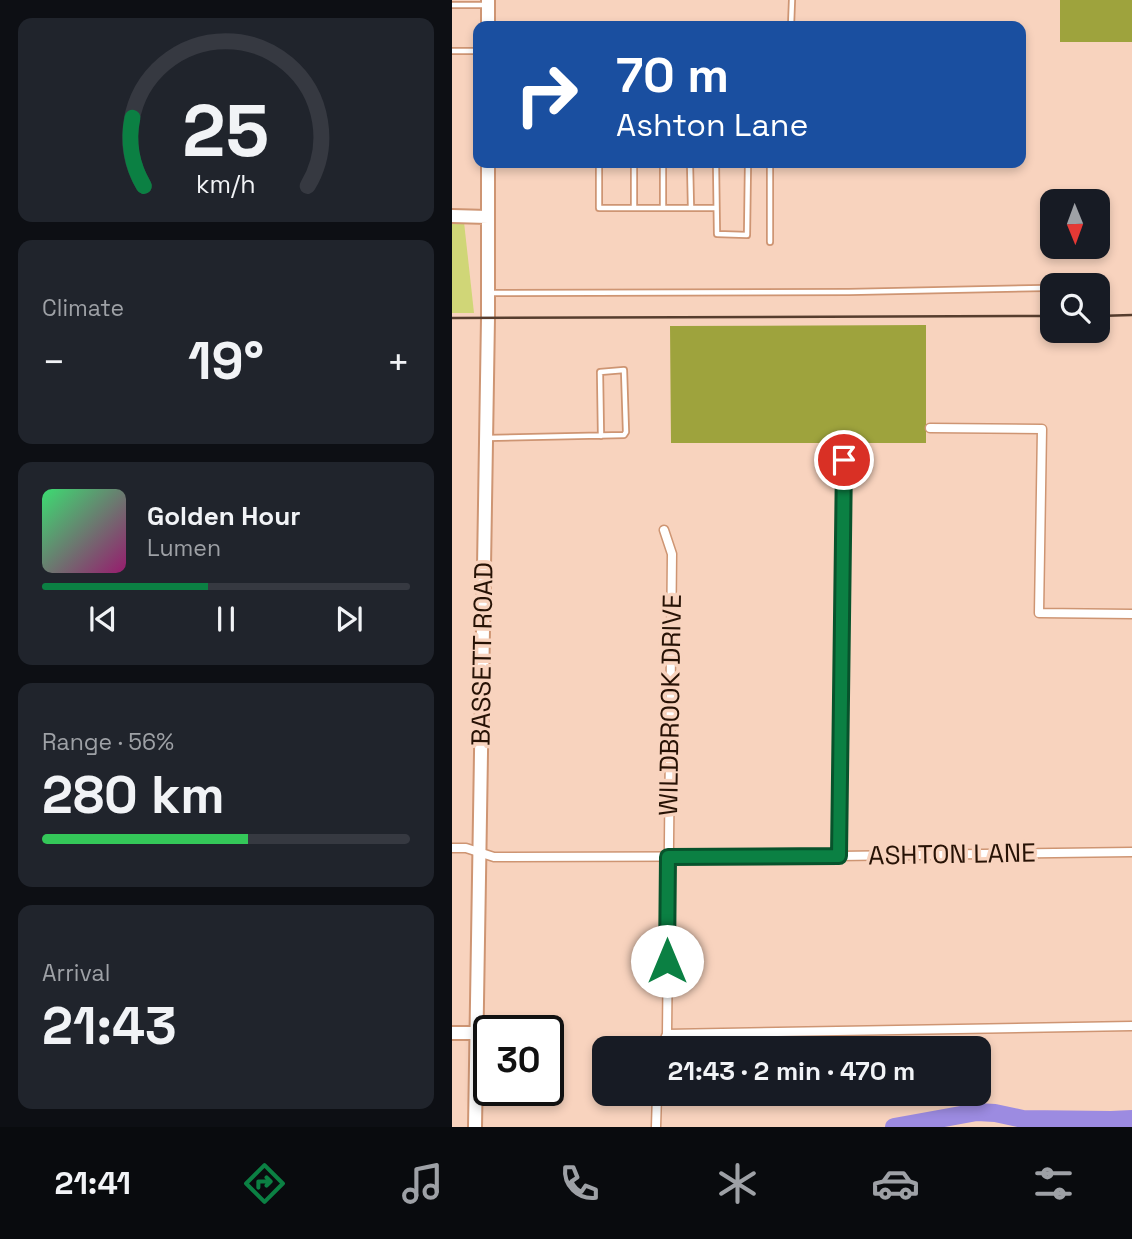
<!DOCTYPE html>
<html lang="en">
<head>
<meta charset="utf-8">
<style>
	body { margin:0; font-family:"Space Grotesk",sans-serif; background:#20242c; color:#f1f3f6; height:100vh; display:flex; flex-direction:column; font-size:26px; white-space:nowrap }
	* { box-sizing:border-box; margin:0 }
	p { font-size:23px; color:#9ea1a6 }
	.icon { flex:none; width:38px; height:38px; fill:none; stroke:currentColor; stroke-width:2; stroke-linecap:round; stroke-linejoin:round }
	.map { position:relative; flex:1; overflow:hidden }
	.details { display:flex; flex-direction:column; gap:18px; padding:18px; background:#0d0f14; width:452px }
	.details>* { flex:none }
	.guide { position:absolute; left:21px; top:21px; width:553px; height:147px; border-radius:14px; box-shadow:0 4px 10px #0003; background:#1a4fa0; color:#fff; overflow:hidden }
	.needle { width:46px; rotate:179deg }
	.controls { position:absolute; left:588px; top:189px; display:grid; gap:14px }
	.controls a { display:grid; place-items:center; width:70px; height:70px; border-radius:14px; background:#171b24; box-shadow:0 4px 10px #0003; font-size:35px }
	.speed { position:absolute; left:21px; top:1015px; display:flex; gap:14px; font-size:35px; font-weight:700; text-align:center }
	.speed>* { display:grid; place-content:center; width:91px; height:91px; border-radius:50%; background:#171b24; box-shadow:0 4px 10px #0003; line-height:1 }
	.speed .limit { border:4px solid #111; border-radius:10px; background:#fff; color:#111 }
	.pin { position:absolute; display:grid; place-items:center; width:60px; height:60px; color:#fff; margin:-30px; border:4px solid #fff; border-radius:50%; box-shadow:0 2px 7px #0007 }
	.me { position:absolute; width:77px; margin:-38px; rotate:0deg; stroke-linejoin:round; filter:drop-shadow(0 0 5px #0008) }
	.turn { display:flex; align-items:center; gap:24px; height:147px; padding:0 28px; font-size:32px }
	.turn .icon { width:91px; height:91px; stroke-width:2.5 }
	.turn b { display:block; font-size:49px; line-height:60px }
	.big { font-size:52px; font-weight:700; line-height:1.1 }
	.details .widget { flex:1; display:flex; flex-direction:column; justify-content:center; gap:10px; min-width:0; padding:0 24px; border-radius:14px; background:#20242c }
	.details .dial { align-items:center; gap:0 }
	.dial svg { height:182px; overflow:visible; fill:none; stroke:#363941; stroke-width:7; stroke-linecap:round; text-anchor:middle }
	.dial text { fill:#f1f3f6; stroke:none }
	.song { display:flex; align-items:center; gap:21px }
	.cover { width:84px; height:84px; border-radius:10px; background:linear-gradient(135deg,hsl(140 70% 55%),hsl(320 70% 35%)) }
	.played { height:7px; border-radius:4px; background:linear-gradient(90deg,#0b8043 45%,#363941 45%) }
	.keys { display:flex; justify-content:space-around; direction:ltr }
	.heat { display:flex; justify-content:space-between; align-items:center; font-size:38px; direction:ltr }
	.charge { height:10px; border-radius:5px; background:linear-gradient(90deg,#34c759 56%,#363941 0) }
	.trip { position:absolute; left:140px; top:1036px; width:399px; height:70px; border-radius:14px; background:#171b24; box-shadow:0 4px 10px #0003; font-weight:700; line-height:70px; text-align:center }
	.tabs { display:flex; height:112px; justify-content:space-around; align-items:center; background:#090b0e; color:#9ea1a6 }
	.tabs .icon { width:49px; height:49px }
	.tabs .current { color:#0b8043 }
	.tabs b { font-size:32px; color:#f1f3f6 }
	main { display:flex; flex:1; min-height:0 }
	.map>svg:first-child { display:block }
	.green { fill:#d0d677 }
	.forest { fill:#9ea33d }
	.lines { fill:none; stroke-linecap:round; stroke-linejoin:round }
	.river { stroke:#9c8be1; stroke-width:18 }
	.lane-casing { stroke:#ce9573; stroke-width:8 }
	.street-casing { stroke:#ce9573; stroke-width:11 }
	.secondary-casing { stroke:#ce9573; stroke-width:16 }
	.lane { stroke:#fff; stroke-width:4.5 }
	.street { stroke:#fff; stroke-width:8 }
	.secondary { stroke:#fff; stroke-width:12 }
	.rail { stroke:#563d2e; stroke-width:2.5 }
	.route-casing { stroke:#07532c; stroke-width:18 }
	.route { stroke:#0b8043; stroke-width:12 }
	.labels { text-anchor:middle; stroke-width:7; stroke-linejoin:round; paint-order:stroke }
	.street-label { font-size:26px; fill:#271205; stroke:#f8d3be }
</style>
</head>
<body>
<main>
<section class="details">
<div class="widget dial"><svg viewBox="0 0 100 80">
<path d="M14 69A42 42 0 1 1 86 69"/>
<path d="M14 69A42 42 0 0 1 9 39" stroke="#0b8043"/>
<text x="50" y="56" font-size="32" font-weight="700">25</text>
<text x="50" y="72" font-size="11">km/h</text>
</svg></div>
<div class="widget"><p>Climate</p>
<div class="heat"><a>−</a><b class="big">19°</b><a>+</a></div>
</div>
<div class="widget">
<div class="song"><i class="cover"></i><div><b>Golden Hour</b><p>Lumen</p></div></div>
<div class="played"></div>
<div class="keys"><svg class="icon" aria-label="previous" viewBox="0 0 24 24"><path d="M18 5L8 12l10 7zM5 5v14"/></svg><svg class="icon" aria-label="pause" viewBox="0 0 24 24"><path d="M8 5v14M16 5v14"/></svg><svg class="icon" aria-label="next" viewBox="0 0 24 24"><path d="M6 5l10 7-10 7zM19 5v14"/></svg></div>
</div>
<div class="widget"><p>Range · 56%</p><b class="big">280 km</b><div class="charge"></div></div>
<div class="widget"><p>Arrival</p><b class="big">21:43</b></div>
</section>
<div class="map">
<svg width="681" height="1127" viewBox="0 0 681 1127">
	<rect width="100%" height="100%" fill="#f8d3be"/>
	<path class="green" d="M0 221 12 222 22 313H0Z"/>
	<path class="forest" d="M608 0H680V42H608Z
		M474 325V443H219L218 326Z"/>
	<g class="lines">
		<path class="river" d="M442 1127 525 1112 543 1113 571 1119 659 1120 681 1119"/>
		<g class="lane-casing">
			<path id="lane" d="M0 5H35
				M339 26 340 0
				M0 51H26
				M147 163V208H264
				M182 163V208
				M238 163 239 208
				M264 163 265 234 295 235 296 163
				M211 208V163
				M318 242V163
				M37 293 397 292 592 288
				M35 438 172 435 174 432 172 370 148 372 149 436"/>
		</g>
		<g class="street-casing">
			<path id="street" d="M478 428 590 429 587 613 681 614
				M0 848H14L42 857 387 856 681 852
				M387 856 392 460
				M215 1034 681 1026
				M209 1048 215 1034 220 554 212 530
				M204 1127 205 1094"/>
		</g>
		<g class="secondary-casing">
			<path id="secondary" d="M36 26V0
				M0 216 36 217
				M0 1033H24
				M23 1127 36 318V163"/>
		</g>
		<use href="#lane" class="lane"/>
		<use href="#street" class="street"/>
		<use href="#secondary" class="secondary"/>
		<path class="rail" d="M646 316 681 315
			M0 318 600 316"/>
	</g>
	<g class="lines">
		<g class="route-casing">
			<path id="route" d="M215 961 216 857 387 856 392 460"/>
		</g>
		<use href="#route" class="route"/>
	</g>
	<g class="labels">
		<g class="street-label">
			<text transform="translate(30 654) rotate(-89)" y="9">BASSETT ROAD</text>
			<text transform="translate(218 705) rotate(-89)" y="9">WILDBROOK DRIVE</text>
			<text transform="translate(500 854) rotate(-1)" y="9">ASHTON LANE</text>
		</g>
	</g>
</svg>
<div class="controls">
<a><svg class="needle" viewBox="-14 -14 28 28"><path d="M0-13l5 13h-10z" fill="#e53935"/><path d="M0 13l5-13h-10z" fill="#9ea1a6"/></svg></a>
<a><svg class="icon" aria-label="search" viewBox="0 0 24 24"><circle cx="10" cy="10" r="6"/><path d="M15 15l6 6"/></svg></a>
</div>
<div class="speed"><div class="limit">30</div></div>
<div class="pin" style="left:392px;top:460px;background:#d93025"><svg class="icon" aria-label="arrive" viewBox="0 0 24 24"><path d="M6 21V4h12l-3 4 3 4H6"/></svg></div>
<svg class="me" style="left:215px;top:961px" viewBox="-20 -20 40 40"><circle r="19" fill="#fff"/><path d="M0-13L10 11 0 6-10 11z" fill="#0b8043"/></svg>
<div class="trip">21:43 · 2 min · 470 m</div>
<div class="guide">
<div class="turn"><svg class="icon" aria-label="right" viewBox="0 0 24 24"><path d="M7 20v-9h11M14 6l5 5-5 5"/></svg><div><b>70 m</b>Ashton Lane</div></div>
</div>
</div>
</main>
<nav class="tabs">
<b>21:41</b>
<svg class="icon current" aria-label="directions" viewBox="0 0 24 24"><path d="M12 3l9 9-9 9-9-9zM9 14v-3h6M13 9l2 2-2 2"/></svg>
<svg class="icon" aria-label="music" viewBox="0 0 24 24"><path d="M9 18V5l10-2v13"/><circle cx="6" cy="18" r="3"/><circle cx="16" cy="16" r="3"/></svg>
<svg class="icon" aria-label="phone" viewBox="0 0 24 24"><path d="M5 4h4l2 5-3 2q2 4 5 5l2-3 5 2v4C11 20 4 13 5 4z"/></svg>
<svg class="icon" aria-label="climate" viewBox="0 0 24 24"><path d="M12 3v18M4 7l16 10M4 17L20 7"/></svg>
<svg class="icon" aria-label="car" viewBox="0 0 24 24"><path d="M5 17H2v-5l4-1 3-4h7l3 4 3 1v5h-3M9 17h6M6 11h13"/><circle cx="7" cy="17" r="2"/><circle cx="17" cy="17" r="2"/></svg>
<svg class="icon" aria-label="filters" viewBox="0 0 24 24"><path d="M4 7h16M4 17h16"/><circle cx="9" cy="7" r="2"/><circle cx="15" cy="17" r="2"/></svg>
</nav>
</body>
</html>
